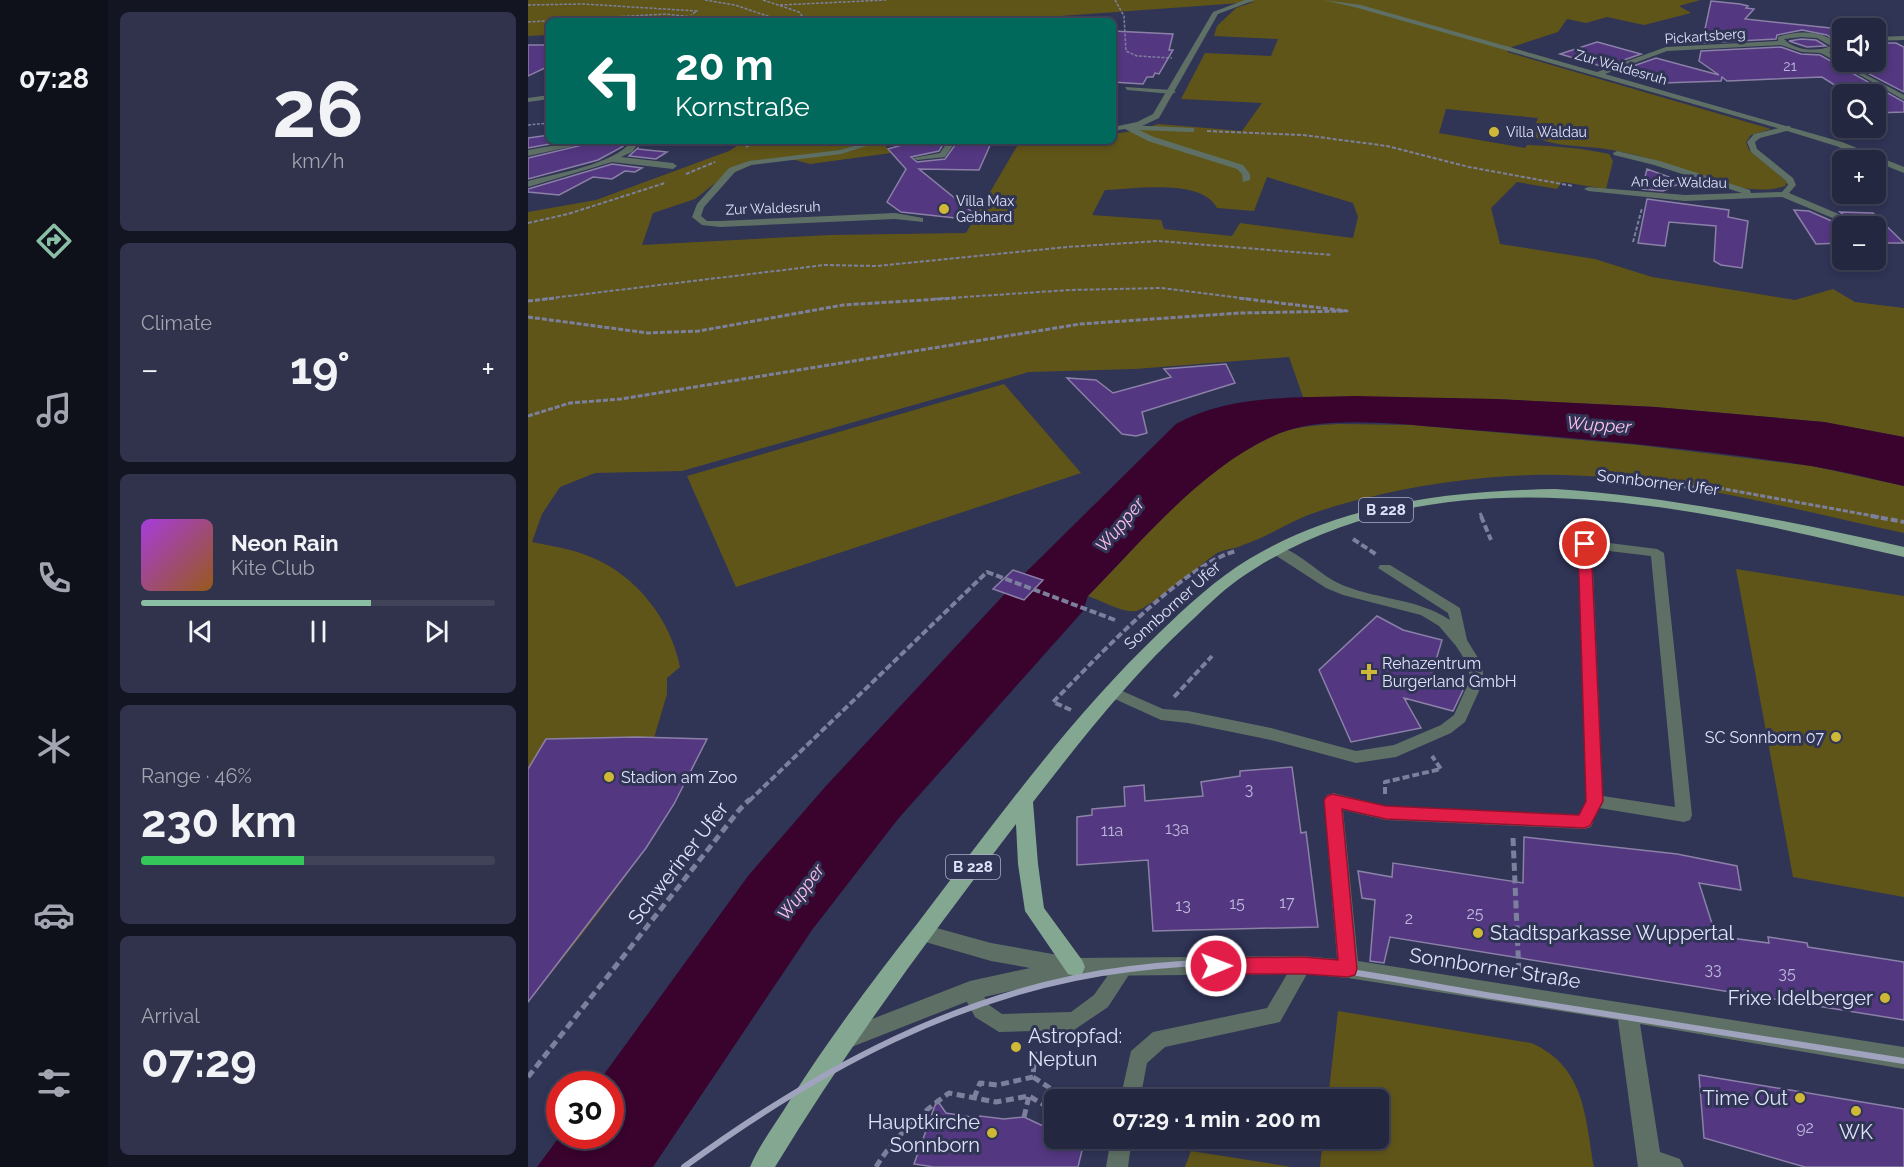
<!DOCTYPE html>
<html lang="en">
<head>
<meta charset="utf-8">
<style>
	body { margin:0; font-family:Raleway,sans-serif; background:#30334b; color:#f1f3f6; height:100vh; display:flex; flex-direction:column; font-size:22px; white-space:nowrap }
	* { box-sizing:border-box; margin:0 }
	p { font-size:20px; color:#a3a5b1 }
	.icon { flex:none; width:33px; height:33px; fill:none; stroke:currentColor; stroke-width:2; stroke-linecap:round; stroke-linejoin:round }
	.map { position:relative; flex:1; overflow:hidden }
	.panel { display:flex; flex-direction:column; gap:12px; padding:12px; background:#141523; width:420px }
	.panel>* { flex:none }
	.banner { position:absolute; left:18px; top:18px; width:570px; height:126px; border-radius:9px; box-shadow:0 3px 9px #0003,0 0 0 2px #414459; background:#00695c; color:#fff; overflow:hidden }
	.fabs { position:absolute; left:1304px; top:18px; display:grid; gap:12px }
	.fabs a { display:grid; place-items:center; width:54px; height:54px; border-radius:9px; background:#242740; box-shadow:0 3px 9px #0003,0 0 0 2px #414459; font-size:30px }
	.speed { position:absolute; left:18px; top:1071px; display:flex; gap:12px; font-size:30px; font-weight:700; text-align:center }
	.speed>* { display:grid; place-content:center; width:78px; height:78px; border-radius:50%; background:#242740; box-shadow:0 3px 9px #0003,0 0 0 2px #414459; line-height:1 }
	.speed .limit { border:9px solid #d22; background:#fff; color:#111 }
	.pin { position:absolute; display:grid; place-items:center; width:51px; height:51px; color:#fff; margin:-26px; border:3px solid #fff; border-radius:50%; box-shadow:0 2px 6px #0007 }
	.me { position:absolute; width:66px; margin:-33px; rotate:89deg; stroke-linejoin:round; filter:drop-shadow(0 0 4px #0008) }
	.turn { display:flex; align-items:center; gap:21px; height:126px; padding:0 30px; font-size:27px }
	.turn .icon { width:78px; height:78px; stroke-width:2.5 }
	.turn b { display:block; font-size:42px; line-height:51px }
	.big { font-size:45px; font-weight:700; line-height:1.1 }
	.panel .widget { flex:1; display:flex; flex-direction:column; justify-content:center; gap:9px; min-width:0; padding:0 21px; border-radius:9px; background:#30334b }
	.panel .dial { align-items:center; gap:0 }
	.dial b { font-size:78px; line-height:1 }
	.song { display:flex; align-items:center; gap:18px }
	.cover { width:72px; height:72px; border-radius:9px; background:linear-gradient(135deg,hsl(280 70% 55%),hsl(30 70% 35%)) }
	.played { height:6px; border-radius:3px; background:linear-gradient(90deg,#8abfa5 65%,#414459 65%) }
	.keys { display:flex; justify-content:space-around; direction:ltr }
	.heat { display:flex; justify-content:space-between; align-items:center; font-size:33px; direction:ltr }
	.charge { height:9px; border-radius:4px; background:linear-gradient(90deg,#34c759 46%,#414459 0) }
	.trip { position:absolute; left:516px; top:1089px; width:345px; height:60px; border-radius:9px; background:#242740; box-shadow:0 3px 9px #0003,0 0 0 2px #414459; font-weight:700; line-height:60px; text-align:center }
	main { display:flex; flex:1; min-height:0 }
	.tab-bar { display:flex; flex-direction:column; width:108px; justify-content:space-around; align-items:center; background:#0e101a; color:#a3a5b1 }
	.tab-bar .icon { width:42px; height:42px }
	.tab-bar .on { color:#8abfa5 }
	.tab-bar b { font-size:27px; color:#f1f3f6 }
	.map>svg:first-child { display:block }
	.green { fill:#605519; fill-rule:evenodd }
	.water { fill:#39032d }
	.building { fill:#533781; stroke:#8b80a7; stroke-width:1.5 }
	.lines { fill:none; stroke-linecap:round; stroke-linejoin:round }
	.path-far4 { stroke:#7c809d; stroke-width:1.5; stroke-dasharray:3 1.5; stroke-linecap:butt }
	.path-far3 { stroke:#7c809d; stroke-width:2; stroke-dasharray:4 2; stroke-linecap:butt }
	.path-far2 { stroke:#7c809d; stroke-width:3; stroke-dasharray:5 2; stroke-linecap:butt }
	.path-far1 { stroke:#7c809d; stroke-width:4; stroke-dasharray:7 3; stroke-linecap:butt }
	.path { stroke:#7c809d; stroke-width:5; stroke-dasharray:8 4.5; stroke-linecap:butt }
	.service { fill:#5e7065; fill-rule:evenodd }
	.minor { fill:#5e7065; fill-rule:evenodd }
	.primary { fill:#83a791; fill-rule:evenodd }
	.rail { stroke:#9fa3bd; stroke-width:6 }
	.route { fill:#e11d48; stroke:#92132f; stroke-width:1.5 }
	.poi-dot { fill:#cfb837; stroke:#303455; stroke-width:2 }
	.labels { text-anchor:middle; stroke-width:6; stroke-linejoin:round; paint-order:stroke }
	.far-street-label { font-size:14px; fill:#dfe3f9; stroke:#303455 }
	.number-label { font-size:14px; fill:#bcb8db }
	.far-poi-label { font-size:14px; fill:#dfe3f9; stroke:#303455; text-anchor:start }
	.shield { fill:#303455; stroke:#aaaec8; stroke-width:1.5 }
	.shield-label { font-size:15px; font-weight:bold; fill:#dfe3f9 }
	.street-label { font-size:16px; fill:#dfe3f9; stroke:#303455 }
	.poi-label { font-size:16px; fill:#dfe3f9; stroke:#303455; text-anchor:start }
	.near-number-label { font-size:16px; fill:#bcb8db }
	.water-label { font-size:18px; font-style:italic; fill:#ffc0eb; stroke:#303455 }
	.near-street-label { font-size:20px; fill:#dfe3f9; stroke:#303455 }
	.near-poi-label { font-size:20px; fill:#dfe3f9; stroke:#303455; text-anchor:end }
</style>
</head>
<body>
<main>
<nav class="tab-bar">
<b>07:28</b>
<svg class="icon on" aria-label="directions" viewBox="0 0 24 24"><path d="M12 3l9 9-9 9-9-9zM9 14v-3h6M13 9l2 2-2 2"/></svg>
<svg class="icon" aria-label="music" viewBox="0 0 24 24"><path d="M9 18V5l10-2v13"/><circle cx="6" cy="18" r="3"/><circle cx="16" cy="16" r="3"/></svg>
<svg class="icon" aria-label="phone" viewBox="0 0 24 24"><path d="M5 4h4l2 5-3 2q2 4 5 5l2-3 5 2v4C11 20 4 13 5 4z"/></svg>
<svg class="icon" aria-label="climate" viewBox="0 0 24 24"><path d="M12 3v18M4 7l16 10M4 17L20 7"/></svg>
<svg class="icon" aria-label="car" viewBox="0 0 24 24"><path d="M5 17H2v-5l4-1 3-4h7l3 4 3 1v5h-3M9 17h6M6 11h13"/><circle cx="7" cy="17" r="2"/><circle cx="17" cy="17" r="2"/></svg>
<svg class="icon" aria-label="filters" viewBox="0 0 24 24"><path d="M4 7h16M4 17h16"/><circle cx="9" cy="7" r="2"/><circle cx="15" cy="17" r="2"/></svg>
</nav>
<section class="panel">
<div class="widget dial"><b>26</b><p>km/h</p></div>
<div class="widget"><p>Climate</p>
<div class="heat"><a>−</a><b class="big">19°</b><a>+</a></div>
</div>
<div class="widget">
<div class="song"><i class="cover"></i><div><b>Neon Rain</b><p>Kite Club</p></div></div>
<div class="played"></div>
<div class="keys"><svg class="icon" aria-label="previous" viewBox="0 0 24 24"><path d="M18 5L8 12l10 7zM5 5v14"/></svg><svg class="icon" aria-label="pause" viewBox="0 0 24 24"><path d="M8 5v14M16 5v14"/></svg><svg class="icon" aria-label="next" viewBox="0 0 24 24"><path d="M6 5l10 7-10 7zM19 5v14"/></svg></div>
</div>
<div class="widget"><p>Range · 46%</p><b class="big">230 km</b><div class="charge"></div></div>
<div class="widget"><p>Arrival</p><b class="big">07:29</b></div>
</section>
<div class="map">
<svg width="1376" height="1167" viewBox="0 0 1376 1167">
	<rect width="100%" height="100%" fill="#303455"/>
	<path class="green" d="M0 0H1172L1151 6 1163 13 1116 25 1079 17 1058 23 1039 19 1030 32 984 47 979 52 1243 129 1223 135 1218 142 1221 150 1259 182 1257 186C1217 199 1171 173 1133 162 1117 157 1100 153 1084 150 1058 145 1026 148 1003 135L1010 118 918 109 911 133 997 148 999 145C1027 146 1054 148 1081 154L1085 161 1078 189 1034 182 1029 189 989 182 963 208 972 244 1067 259 1124 277 1267 300 1305 289 1327 302 1376 308V437L1296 422 1127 407 967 399 775 397 761 357 607 369 501 372 154 471 67 473 32 487 14 514 4 542C24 546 44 549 63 557 108 575 143 620 152 667L139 678V694L126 738 179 739C134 836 67 919 0 1002V212L68 200 201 151 217 141 355 143 363 153 282 164 264 159 226 164 195 177 167 199 125 213 114 245 302 235 438 233 492 141H585V134L611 130 630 124 714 131 734 103 653 99 677 53 743 56 750 39 686 36 689 26 708 8 726 2 464 21H21V35L0 36ZM739 177 825 203 830 217 825 238 712 223 704 236 636 229 633 220 564 215 577 190C606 189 674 178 689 208L726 211Z
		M476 384 553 473 208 587 159 476Z
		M811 424 884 425 1110 445 1284 466 1376 486V533C1255 507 1129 472 1004 475 948 477 893 484 838 498 816 503 793 510 773 518 754 527 735 538 715 545 707 549 697 549 689 553 673 564 620 609 608 611 594 613 574 601 560 596 617 538 675 465 752 433 771 426 791 425 811 424Z
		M1208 569 1376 596V897L1265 877Z
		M810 1011 1003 1043C1057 1066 1057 1116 1066 1167H792L795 1139 850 1138V1100L800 1099Z
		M663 1151 764 1167H657Z"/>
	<path class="water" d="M827 396 967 399 1127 407 1296 422 1376 437V486C1345 479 1314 471 1283 466 1167 448 1049 438 932 429 881 425 799 414 752 433 677 464 616 539 560 596L555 611 370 819 284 930 125 1167H9L32 1136H82V1084H69L220 876 297 787 486 584 648 424C702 394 767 398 827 396Z"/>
	<path class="building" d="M1183 1 1212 4 1220 6 1218 8 1226 9 1217 19 1303 28 1338 27 1342 28H1314V46L1299 35 1274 30 1249 35 1248 39 1174 43Z
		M585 31 645 34 641 50H645L631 74 627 73 625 77H619L615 84 585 82Z
		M1273 39 1288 40 1298 46 1279 47 1261 41Z
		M1069 42 1073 43 1113 54 1076 67 1032 54Z
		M1347 43H1368L1376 47V92L1318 62H1347Z
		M0 45H21V66L0 76Z
		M1253 47 1273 54 1292 55 1376 102V112L1347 113V94H1321L1294 77 1199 81 1194 77 1193 81 1134 83 1091 71 1128 58 1191 75 1171 61 1173 51Z
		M21 135V141H38L0 148V138Z
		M71 141H101L94 147 70 160 0 179V158Z
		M388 141H417L411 151 383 157 389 162 417 159 430 141H464L451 170 391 169 455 221 373 212 359 202 378 169 360 149Z
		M110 148V149L139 152 128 159 101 156Z
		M84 164 114 168 107 172 97 171 84 179 65 177 31 195 0 192V189Z
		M1119 169 1155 182 1135 191 1114 189Z
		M1119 199 1201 210 1200 217 1220 221 1214 268 1193 265 1186 261 1188 226 1141 222 1137 246 1110 243Z
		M1266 210 1281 211 1315 226 1314 243 1288 244Z
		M1312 212 1345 213 1376 243H1347V226H1330Z
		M698 364 707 383 614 412 619 433 608 436 594 434 539 378 568 380 585 393 643 377 636 369Z
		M485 570 515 580 496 600 465 589Z
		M849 616 875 630 914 640 902 680 936 688 925 711 876 698 893 728 823 742 791 670Z
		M109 737 179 739 146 804 118 848 0 1002V769L18 739Z
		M764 767 773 833 778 832 790 927 625 931 620 860 549 865V817L564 815V809L597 806 596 787 616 785 617 801 675 796 673 782 712 776V771Z
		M996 837 1149 854 1209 866 1213 890 1171 883 1188 936 1241 943 1240 937 1279 943 1280 947 1376 962V1020L862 937 856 963 842 961 847 900 834 898 830 871 864 877 865 863 995 883Z
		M1171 1075 1376 1109V1167H1277L1176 1138Z
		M409 1100 418 1113 450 1118 452 1116 476 1119 496 1117 513 1125 526 1127V1138H557L550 1167H406L386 1164Z"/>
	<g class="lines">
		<path class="path-far4" d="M177 0 207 5 254 21
			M235 0 271 12 278 21
			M587 0 596 16 598 51 609 56 644 58
			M0 5 55 4 169 11 163 15
			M252 5 358 0
			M0 22 138 14 201 21
			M0 125 21 123"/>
		<path class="path-far3" d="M679 131 775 135 859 146 941 167 1045 186
			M218 147 228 141
			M158 174 187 162
			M0 223 40 214 137 183
			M1105 242 1114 208
			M16 299 297 265 349 266 539 247 630 241 804 255
			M406 299 542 290 633 288 722 299"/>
		<path class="path-far2" d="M0 301 29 298
			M0 317 120 333 171 331 315 305 428 298
			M0 416 42 403 93 399 552 324 712 313 819 311 710 298
			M1149 487H1185L1351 517
			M952 513 954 517"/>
		<path class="path-far1" d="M953 516 963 540
			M1343 516 1376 522
			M825 539 849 555
			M646 697 684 656
			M543 710 525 702C566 661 654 565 708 551
			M857 794V782L913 769 904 756
			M221 801 459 572 587 620"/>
		<path class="path" d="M985 838 991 974
			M0 1077 212 809 222 799
			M505 1077 531 1094 550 1100
			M446 1098 452 1083 469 1085 505 1077 507 1051
			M496 1117 501 1096
			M348 1167C367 1136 392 1114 421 1093L468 1102 501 1096 526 1111"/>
		<path class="service" d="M597 87 644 90 648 92 644 94 599 90Z
			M597 125 666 128V132H663L611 130 626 137 715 165 722 174V180L715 182 714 174 709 169 620 141 597 129Z
			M1259 126H1262V130L1232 138 1227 142 1229 149 1265 178 1268 185 1261 193 1313 215 1328 226H1319L1307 219 1254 197 1157 201 1060 191 1056 189 1060 187 1157 195 1214 193 1126 165 1086 155 1085 153 1089 151 1132 161 1222 190 1223 193 1254 192 1260 185 1258 181 1223 152 1219 142 1226 134Z
			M343 141H355L313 154 223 165 207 172 176 207 173 216 179 221H192L367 213 395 218V222L367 219 192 227 174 225 164 217 169 204 201 168 221 161 312 150Z
			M420 141H428L417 157 389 160 385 158 412 153Z
			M1057 540 1129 549 1136 553 1164 815 1162 820 1156 822 1071 808 1062 827 1056 829 1050 827 1048 822 1059 801 1051 544ZM1064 549 1123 556 1147 807 1075 796Z
			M749 546C770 551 789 572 808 582 844 600 888 597 922 620L920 613 850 568 852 565H862L932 608 939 640 955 666V682L937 722 923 733 868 757 828 763 743 740 660 723 633 720 578 695 576 691 578 687 583 686 635 709 660 711 743 728 828 751 866 745 913 725 926 715 941 682V666L928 646 911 626 893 615 815 595 798 588 744 553 742 550Z
			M775 957 782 959 784 965 752 1022 637 1047 619 1063 612 1100H592L603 1051 625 1032 739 1008 768 959Z
			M597 959 604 961 606 967 580 1007 546 1030 471 1032 447 1017 433 991 435 985 442 982 449 985 461 1005 474 1014 543 1012 566 995 590 961Z
			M583 1138H604L600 1167H578Z"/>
		<path class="minor" d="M717 0H727L690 14 631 118 614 126 585 131V127L609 122 625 114 685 12Z
			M796 0 833 5 1069 72 1138 47 1250 41V37C1270 30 1296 30 1312 46L1301 52 1314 62 1376 95V100L1293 53 1274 52 1253 45 1139 51 1077 74 1314 142 1376 167V173L1308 146 1256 130 830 8ZM1273 37 1289 38 1303 46C1290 52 1266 51 1256 39Z
			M1376 36V40L1347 41V37Z
			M21 95V99L0 102V98Z
			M51 141H69L0 156V150Z
			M104 141H112L104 152 93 157 145 163 149 166 145 169 84 162 0 187V181C29 173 85 165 104 141Z
			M805 793 858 806 1056 815 1063 817 1065 822 1063 827 1056 829 858 820 815 810 830 961 1376 1047V1069L1112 1024 1132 1152 1152 1159 1156 1167H1110L1090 1020 820 978 775 974 547 976 443 1000 316 1050 308 1047 305 1040 308 1033 442 981 502 968 463 961 387 939 384 933 387 927 394 924 463 943 547 958 775 956 809 959 796 800 799 795Z"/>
		<path class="primary" d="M1027 489C1146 497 1260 521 1376 547V557C1162 507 908 443 711 579 693 592 678 607 662 622 603 676 554 739 505 802L510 864 516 908 554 960 557 967 554 974 547 976 540 974 497 911 490 864 488 824C403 935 320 1047 247 1167H222C232 1143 249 1122 262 1100 301 1039 344 981 389 924 465 825 540 720 631 633 659 606 688 579 721 559 814 503 921 491 1027 489Z"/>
		<path class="rail" d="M156 1167C289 1070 436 989 602 969 663 961 727 960 787 967 851 975 914 988 977 998 1110 1019 1243 1040 1376 1061"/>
	</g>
	<path class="route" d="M1057 539 1063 544 1075 801 1062 826 1056 828 858 819 814 809 829 969 827 975 820 977 775 974H688L682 972 679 966 682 960 688 958 775 957 810 960 796 800 799 796 804 794 858 806 1051 815 1058 801 1050 544Z"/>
	<g class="poi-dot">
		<circle cx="966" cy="132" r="6"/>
		<circle cx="416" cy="209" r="6"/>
		<path d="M838 663h6v6h6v6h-6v6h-6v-6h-6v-6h6z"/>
		<circle cx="1308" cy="737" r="6"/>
		<circle cx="81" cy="777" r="6"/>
		<circle cx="950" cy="933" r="6"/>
		<circle cx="1357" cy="998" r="6"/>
		<circle cx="488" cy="1047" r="6"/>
		<circle cx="1272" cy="1098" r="6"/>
		<circle cx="1328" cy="1111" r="6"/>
		<circle cx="464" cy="1133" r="6"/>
	</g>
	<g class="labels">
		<g class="far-street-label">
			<text transform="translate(1177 36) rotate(-4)" y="5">Pickartsberg</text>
			<text transform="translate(1093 67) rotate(16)" y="5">Zur Waldesruh</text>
			<text transform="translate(1151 182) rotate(1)" y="5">An der Waldau</text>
			<text transform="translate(245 208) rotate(-2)" y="5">Zur Waldesruh</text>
		</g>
		<g class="number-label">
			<text x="1262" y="71">21</text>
		</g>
		<g class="far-poi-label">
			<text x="978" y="137">Villa Waldau</text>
			<text x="428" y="206">Villa Max<tspan x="428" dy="16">Gebhard</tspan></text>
		</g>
		<g class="shield">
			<rect x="831" y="498" width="54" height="24" rx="4.5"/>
			<rect x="418" y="855" width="54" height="24" rx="4.5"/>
		</g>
		<g class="shield-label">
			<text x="858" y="515">B 228</text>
			<text x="445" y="872">B 228</text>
		</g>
		<g class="street-label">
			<text transform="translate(1130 482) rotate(7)" y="6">Sonnborner Ufer</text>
			<text transform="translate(644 605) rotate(-42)" y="6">Sonnborner Ufer</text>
		</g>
		<g class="poi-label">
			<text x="854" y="669">Rehazentrum<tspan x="854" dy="18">Burgerland GmbH</tspan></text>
			<text x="1296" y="743" text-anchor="end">SC Sonnborn 07</text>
			<text x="93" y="783">Stadion am Zoo</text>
		</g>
		<g class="near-number-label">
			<text x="721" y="795">3</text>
			<text x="649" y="834">13a</text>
			<text x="584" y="836">11a</text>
			<text x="759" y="908">17</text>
			<text x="709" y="909">15</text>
			<text x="655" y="911">13</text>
			<text x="947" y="919">25</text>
			<text x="881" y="924">2</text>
			<text x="1185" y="975">33</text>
			<text x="1259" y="979">35</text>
			<text x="1277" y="1133">92</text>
		</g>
		<g class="water-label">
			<text transform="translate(1071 425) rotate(4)" y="6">Wupper</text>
			<text transform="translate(592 525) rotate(-50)" y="6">Wupper</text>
			<text transform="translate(273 892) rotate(-53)" y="6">Wupper</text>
		</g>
		<g class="near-street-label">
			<text transform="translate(150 863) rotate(-52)" y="7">Schweriner Ufer</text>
			<text transform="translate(967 968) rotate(9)" y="7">Sonnborner Straße</text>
		</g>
		<g class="near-poi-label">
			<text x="962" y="940" text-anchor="start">Stadtsparkasse Wuppertal</text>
			<text x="1345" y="1005">Frixe Idelberger</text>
			<text x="500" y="1043" text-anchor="start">Astropfad:<tspan x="500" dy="23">Neptun</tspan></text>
			<text x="1260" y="1105">Time Out</text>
			<text x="452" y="1129">Hauptkirche<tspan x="452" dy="23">Sonnborn</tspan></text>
			<text x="1328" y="1139" text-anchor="middle">WK</text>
		</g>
	</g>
</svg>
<div class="fabs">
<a><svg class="icon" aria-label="sound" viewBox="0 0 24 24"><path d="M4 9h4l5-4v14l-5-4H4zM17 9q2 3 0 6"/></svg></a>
<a><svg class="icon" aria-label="search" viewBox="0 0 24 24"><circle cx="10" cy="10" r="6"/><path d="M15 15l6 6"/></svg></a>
<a>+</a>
<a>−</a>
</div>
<div class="speed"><div class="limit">30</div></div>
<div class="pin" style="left:1057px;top:544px;background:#d93025"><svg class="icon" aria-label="arrive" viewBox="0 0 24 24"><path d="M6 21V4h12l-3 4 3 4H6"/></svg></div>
<svg class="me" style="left:688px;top:966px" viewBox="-20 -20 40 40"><circle r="17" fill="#e11d48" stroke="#fff" stroke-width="3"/><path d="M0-11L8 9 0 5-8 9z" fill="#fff"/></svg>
<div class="trip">07:29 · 1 min · 200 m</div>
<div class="banner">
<div class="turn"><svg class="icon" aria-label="left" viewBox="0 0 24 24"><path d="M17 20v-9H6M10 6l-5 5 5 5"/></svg><div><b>20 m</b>Kornstraße</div></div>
</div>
</div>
</main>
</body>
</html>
